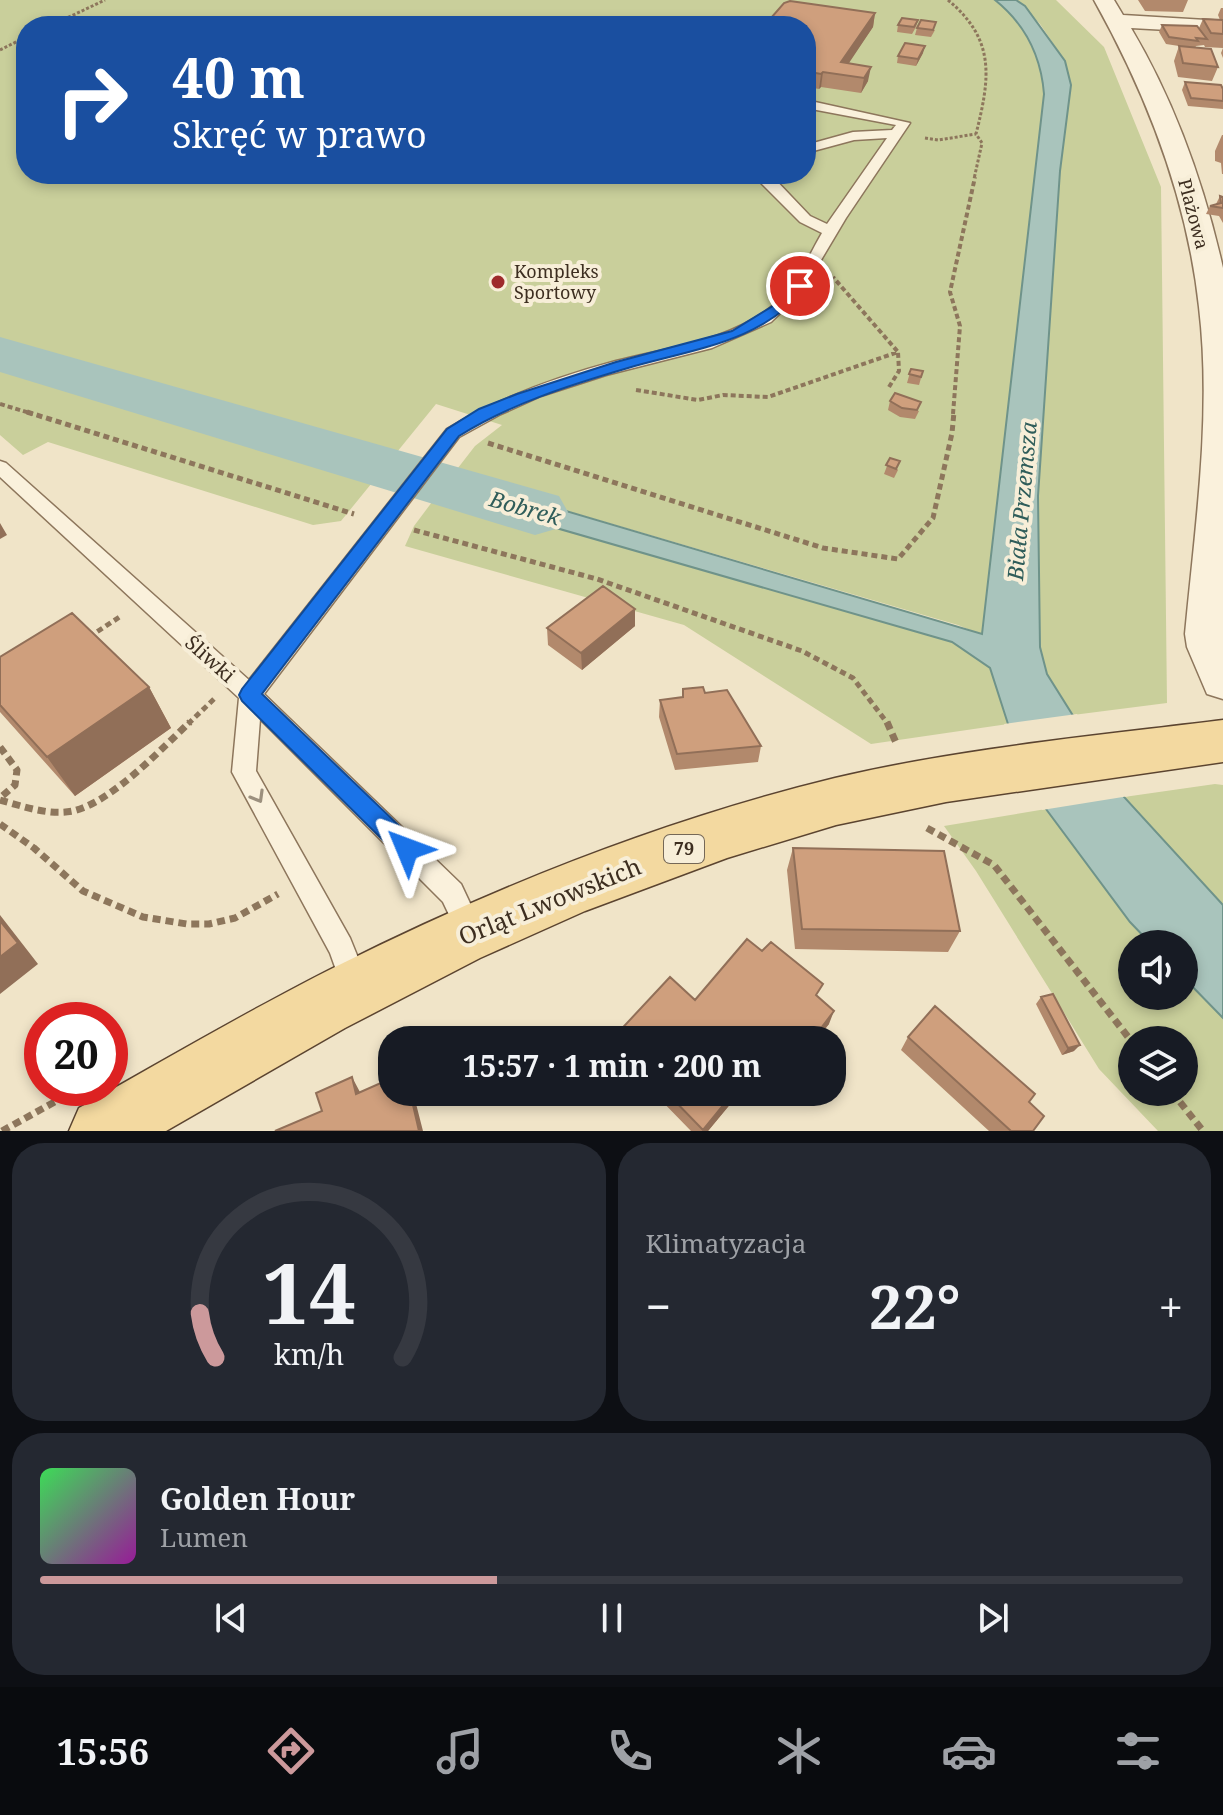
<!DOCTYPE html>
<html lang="pl">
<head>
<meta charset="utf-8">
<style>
	body { margin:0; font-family:"Noto Serif",serif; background:#242831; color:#f1f3f6; height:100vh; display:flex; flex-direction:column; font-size:30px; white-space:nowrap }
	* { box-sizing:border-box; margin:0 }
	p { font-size:26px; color:#9ea1a6 }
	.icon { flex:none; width:44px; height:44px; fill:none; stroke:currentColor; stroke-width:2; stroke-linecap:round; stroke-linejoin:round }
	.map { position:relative; height:1131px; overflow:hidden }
	.drawer { display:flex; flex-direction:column; gap:12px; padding:12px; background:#0d0f14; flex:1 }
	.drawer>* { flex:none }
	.banner { position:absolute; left:16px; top:16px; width:800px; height:168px; border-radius:32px; box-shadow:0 4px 12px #0003; background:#1a4fa0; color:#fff; overflow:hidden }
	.tools { position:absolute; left:1118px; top:930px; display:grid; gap:16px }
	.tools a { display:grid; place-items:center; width:80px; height:80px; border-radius:50%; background:#171b24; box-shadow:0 4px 12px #0003; font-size:40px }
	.speed { position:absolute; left:24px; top:1002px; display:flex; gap:16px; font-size:40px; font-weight:700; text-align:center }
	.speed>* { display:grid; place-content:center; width:104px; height:104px; border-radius:50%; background:#171b24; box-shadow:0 4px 12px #0003; line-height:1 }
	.speed .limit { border:12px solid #d22; background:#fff; color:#111 }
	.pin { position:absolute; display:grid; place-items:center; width:68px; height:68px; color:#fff; margin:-34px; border:4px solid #fff; border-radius:50%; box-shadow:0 2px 8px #0007 }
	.me { position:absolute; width:88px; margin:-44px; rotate:314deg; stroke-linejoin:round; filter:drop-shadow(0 0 6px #0008) }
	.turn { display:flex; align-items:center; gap:28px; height:168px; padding:0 24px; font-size:36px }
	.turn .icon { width:104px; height:104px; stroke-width:2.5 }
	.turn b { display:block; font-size:56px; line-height:68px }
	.big { font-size:60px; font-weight:700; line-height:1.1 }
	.drawer .tile { flex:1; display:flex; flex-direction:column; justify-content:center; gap:12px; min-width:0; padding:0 28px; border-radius:32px; background:#242831 }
	.drawer .dial { align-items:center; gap:0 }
	.dial svg { height:208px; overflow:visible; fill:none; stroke:#363941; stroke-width:7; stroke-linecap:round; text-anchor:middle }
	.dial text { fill:#f1f3f6; stroke:none }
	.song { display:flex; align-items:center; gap:24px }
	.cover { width:96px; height:96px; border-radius:12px; background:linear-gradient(135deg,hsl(130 70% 55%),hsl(300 70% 35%)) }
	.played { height:8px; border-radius:4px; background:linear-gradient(90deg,#cc999b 40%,#363941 40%) }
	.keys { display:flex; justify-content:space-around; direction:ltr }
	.heat { display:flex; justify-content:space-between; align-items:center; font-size:44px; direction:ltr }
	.drawer .tiles { flex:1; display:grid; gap:12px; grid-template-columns:1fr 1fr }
	.tile:last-child { grid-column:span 2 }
	.trip { position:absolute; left:378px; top:1026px; width:468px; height:80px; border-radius:32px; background:#171b24; box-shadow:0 4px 12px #0003; font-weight:700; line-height:80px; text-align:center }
	.dock { display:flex; height:128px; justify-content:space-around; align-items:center; background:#090b0e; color:#9ea1a6 }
	.dock .icon { width:56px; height:56px }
	.dock .active { color:#cc999b }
	.dock b { font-size:36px; color:#f1f3f6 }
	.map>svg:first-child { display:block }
	.green { fill:#c9cf9b; fill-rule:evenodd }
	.water { fill:#a9c4bc; stroke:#6f938a; stroke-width:2 }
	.pier { fill:#f0e4c8 }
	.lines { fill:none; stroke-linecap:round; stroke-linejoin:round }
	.river { fill:#a9c4bc; fill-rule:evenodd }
	.lane-casing { stroke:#8d765c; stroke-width:3 }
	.street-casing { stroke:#8d765c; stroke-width:3 }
	.primary-casing { stroke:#5b4430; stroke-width:3 }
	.path-far3 { stroke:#8d765c; stroke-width:3; stroke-dasharray:3 2; stroke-linecap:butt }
	.path-far2 { stroke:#8d765c; stroke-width:4; stroke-dasharray:5 3; stroke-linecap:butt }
	.path-far1 { stroke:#8d765c; stroke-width:5; stroke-dasharray:6 4; stroke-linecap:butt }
	.path { stroke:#8d765c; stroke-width:7; stroke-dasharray:8 5; stroke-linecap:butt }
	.lane { fill:#faf1dc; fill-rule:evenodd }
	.street { fill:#faf1dc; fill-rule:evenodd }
	.primary { fill:#f3d9a0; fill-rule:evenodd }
	.wall { fill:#b2896c }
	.shaded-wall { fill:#916f58 }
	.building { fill:#cf9f7d; stroke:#916f58; stroke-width:2 }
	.oneway { stroke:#9c907e }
	.route { fill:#1a73e8; stroke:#114b97; stroke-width:2 }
	.poi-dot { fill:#9e2a2b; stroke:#f7eed8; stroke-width:3 }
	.labels { text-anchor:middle; stroke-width:8; stroke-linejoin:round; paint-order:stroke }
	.far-street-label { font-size:18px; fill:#3d2e20; stroke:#f7eed8 }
	.far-poi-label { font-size:18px; fill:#3d2e20; stroke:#f7eed8; text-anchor:start }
	.shield { fill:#f7eed8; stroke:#756857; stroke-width:2 }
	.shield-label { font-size:18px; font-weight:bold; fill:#3d2e20 }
	.street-label { font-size:20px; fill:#3d2e20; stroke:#f7eed8 }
	.water-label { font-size:22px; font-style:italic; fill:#2f5d5a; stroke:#f7eed8 }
	.near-street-label { font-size:24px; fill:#3d2e20; stroke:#f7eed8 }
</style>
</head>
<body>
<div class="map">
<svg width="1223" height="1131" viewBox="0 0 1223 1131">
	<rect width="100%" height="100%" fill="#f0e4c8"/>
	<path class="green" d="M0 0H995C1025 24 1041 56 1044 94L982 635 958 625 451 477 475 446 502 425 436 404 341 521 313 525 48 442 23 455 0 435ZM26 26H806V174H26Z
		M1016 0H1056L1104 47 1161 187 1167 703 1073 715 1047 673 1040 647 1038 496 1060 171 1071 85 1065 61 1040 24Z
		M438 494 952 642 990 668 1008 724 871 744 684 625 405 546 414 526Z
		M1215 784 1223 785V905L1124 797Z
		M1046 809 1130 922 1151 944H1132V996H1184V978L1223 1018V1131H1158L1099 1069 976 871 944 826ZM1132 1040H1184V1092H1132Z"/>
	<path class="water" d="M995 0H1016L1025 6 1065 61 1071 85 1060 171 1038 496 1040 647 1047 674 1124 797 1223 905V1018L1184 978V944H1151L1130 922 1046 809 1008 724 990 668 952 642 438 494 451 477 982 634 1044 94C1041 56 1025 24 995 0Z"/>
	<path class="pier" d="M1077 714 1129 796 1042 810 1004 724Z"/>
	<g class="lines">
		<path class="river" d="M0 337 559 496 568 512 559 528 535 535 0 372Z"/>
		<g class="lane-casing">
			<path id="lane" d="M806 100 910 123 846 218 802 292 771 322 712 348 606 375 541 396 499 415 459 437 264 694 461 884 484 933 480 942 471 946 462 942 443 902 260 719 256 771 350 938 369 985 365 995 355 999 345 995 330 953 232 772 239 698 0 477V461L6 463 249 680 447 429C500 397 557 377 616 361 670 347 731 341 775 304 797 285 808 257 822 233L800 222 757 179 756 174H770L810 216 827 224 887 138 854 140 806 153V145L853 132 892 130 896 125 806 108Z"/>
		</g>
		<g class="street-casing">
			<path id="street" d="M1094 0H1114L1123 15 1223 21V33L1131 28C1175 102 1204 184 1223 268V699L1207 694 1187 647 1185 634C1195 527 1212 415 1199 307 1187 197 1147 95 1094 0Z"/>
		</g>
		<g class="primary-casing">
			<path id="primary" d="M1223 720V762L946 802 836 825 727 858 585 911 480 958 345 1028 166 1131H69L79 1108C165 1060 249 1010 337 966 495 887 663 820 835 778 962 748 1094 736 1223 720Z"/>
		</g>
		<path class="path-far3" d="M948 0C996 40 990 78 976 134L982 143 974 179
			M50 26 105 0
			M0 50 26 37
			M925 138 938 140 976 134"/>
		<path class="path-far2" d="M889 387 899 371 898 352
			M636 390 698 400 723 395 768 397 898 352 833 277
			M0 404 33 414
			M953 414 960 326 950 292 975 177"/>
		<path class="path-far1" d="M27 412 354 514
			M488 443 823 548 898 559 933 518 952 433 954 412
			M414 530 597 579 802 651 853 678 888 724
			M89 637 121 616
			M188 724 214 699"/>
		<path class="path" d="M887 722 897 745
			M0 747 17 770 15 785 0 798
			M0 800C22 806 49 816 73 811 112 802 161 749 190 722
			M0 824 34 848 83 891 143 917 187 924H209L235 918 278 894
			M927 828 994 865 1132 1042
			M1172 1092 1203 1131
			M2 1131 60 1099"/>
		<use href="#lane" class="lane"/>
		<use href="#street" class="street"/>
		<use href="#primary" class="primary"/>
	</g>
	<path class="wall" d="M1138 0H1188L1183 12 1145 11Z
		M1221 8H1223V58L1221 53 1223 48 1205 47 1204 45 1196 46 1195 48 1218 67 1212 81 1178 77 1174 61 1179 46 1166 44 1159 32 1162 25 1199 28 1203 19 1220 20 1218 15Z
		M875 13 873 27 848 63 868 81 861 93 821 87 819 89 808 87V84H806V26Z
		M918 20 916 27 912 34 897 32 898 25Z
		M917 28 935 30 931 37 915 35Z
		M923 53 916 66 897 63 898 56Z
		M1185 82 1223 89V109L1188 106 1182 90Z
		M1222 135H1223V174H1222L1221 163 1215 161V151Z
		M1220 196 1223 197V223L1219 216 1206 214 1210 206 1216 204Z
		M911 369 923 371 919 385 907 383Z
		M890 401 919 411 915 419 900 417 888 410Z
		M890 458 898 470 894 478 884 474Z
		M635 609V626L582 670 548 645 547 628Z
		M0 657 149 687 171 728 75 796 0 712Z
		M683 689 705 693 761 746 758 762 675 770 659 717 660 700 682 698Z
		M793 848 960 931 948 952 795 949 787 870Z
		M818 997 829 1024 816 1040H613V1038L695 1000Z
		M1041 997 1074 1051 1062 1055 1036 1004Z
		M908 1037 1029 1102 1033 1131H989L901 1050Z
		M636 1092H738L737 1096 708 1131H691L655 1094 645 1102Z"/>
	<path class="shaded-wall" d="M875 13 873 27 841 75V62Z
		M925 46 923 53 916 66 918 59Z
		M871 67 868 81 861 93 864 78Z
		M823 72 821 87 819 89 821 74Z
		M0 523 7 535 0 539Z
		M635 609V626L582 670 581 653Z
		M149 687 171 728 75 796 47 757Z
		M0 915 38 964 0 994Z
		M834 1011 829 1024 816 1040H812Z
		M1080 1045 1074 1051 1062 1055 1068 1048Z
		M352 1077 361 1094H356Z
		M410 1092H413L423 1131H419Z
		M646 1092H655V1094L645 1102Z
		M734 1092H738L737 1096 708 1131H703Z"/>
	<path class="building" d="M790 1 875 13 841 62 871 67 864 78 823 72 821 74 810 72 812 70 806 69V26H764L784 3Z
		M902 18 918 20 914 27 898 25Z
		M1203 19 1223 20V34L1211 33Z
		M921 20 936 22 933 30 917 28Z
		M1162 25 1197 26 1207 39 1196 38 1198 41 1169 37Z
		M905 43 925 46 918 59 898 56Z
		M1179 46 1211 49 1218 67 1183 63Z
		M1185 82 1221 85 1223 89V101L1191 98Z
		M1220 196 1223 197V208L1210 206 1221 203Z
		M911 369 923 371 921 377 909 374Z
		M895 393 921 402 917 410 902 408 890 401Z
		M890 458 900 461 896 469 886 465Z
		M603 586 635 609 581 653 547 628Z
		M72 613 149 687 47 757 0 705V657Z
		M703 687 705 693 727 690 761 746 677 754 660 700 683 697V689Z
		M793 848 944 851 960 931 802 929Z
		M0 921 18 943 0 957Z
		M747 939 762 951 771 942 823 984 816 995 834 1011 812 1040H794L785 1033 780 1040H615L613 1038 670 977 695 1000Z
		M1053 994 1080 1045 1068 1048 1041 997Z
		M935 1006 1035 1094 1029 1102 1044 1116 1033 1131H1011L908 1037Z
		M352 1077 356 1094 392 1078V1092H410L419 1131H275L322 1111 316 1093Z
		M666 1092H734L703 1130Z"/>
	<defs><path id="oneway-chevron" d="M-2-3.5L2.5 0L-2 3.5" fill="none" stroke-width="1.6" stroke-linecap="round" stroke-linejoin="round" transform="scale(2)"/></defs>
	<use class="oneway" href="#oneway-chevron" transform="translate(258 797) rotate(60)"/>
	<path class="route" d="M800 281 807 286C764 342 693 349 628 368 570 385 510 404 459 436L262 694 415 841 419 849 415 856 407 859 399 856 242 701 239 695 242 689 447 429 479 409 517 394 616 362 732 331 776 304 796 283Z"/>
	<circle class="poi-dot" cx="498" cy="282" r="8"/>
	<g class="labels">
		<g class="far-street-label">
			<text transform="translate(1193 214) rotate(75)" y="6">Plażowa</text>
		</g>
		<g class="far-poi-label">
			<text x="514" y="278">Kompleks<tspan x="514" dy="21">Sportowy</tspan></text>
		</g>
		<rect class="shield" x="664" y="835" width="40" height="28" rx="6"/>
		<g class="shield-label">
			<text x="684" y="855">79</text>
		</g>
		<g class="street-label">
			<text transform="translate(210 659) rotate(42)" y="7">Śliwki</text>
		</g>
		<g class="water-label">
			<text transform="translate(1022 501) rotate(-85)" y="8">Biała Przemsza</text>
			<text transform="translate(525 508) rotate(16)" y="8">Bobrek</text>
		</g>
		<g class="near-street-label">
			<text transform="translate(550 902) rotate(-22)" y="8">Orląt Lwowskich</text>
		</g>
	</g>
</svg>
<div class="tools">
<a><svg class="icon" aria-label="sound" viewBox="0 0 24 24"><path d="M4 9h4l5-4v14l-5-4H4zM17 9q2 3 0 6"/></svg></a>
<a><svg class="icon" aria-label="layers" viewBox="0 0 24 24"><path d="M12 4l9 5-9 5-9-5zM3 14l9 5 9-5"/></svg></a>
</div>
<div class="speed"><div class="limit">20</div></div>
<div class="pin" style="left:800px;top:286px;background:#d93025"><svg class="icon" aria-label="arrive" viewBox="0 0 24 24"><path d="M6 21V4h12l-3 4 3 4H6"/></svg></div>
<svg class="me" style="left:407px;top:849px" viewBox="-20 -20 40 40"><path d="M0-17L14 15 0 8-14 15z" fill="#1a73e8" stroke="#fff" stroke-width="4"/></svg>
<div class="trip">15:57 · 1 min · 200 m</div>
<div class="banner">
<div class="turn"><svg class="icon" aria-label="right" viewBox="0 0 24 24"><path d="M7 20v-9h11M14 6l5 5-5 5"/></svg><div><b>40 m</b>Skręć w prawo</div></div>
</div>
</div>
<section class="drawer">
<div class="tiles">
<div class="tile dial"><svg viewBox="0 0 100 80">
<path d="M14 69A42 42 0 1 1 86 69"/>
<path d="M14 69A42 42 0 0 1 8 52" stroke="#cc999b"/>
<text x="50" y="56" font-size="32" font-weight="700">14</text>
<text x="50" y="72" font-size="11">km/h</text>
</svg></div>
<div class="tile"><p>Klimatyzacja</p>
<div class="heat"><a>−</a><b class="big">22°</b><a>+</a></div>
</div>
<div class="tile">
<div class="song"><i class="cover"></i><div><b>Golden Hour</b><p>Lumen</p></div></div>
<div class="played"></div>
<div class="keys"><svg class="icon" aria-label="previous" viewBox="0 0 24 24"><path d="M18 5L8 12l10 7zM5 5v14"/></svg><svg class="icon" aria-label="pause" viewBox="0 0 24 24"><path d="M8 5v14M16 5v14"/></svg><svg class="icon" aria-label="next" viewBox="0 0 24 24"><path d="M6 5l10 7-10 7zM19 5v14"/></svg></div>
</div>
</div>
</section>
<nav class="dock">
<b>15:56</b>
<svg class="icon active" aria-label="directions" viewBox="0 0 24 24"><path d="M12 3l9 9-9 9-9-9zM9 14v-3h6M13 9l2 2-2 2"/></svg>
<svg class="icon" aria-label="music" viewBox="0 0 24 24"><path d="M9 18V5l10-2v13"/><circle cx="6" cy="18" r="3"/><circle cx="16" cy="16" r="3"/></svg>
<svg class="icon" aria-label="phone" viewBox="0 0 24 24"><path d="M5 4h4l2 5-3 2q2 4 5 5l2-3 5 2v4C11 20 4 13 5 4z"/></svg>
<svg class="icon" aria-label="climate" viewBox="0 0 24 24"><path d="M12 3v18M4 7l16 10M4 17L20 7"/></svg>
<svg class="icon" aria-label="car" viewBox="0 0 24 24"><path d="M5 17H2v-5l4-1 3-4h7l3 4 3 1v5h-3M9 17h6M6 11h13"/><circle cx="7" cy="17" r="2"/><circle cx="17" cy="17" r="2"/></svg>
<svg class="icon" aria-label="filters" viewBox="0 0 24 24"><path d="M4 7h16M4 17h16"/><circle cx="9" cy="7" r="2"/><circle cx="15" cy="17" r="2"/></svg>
</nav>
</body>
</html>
